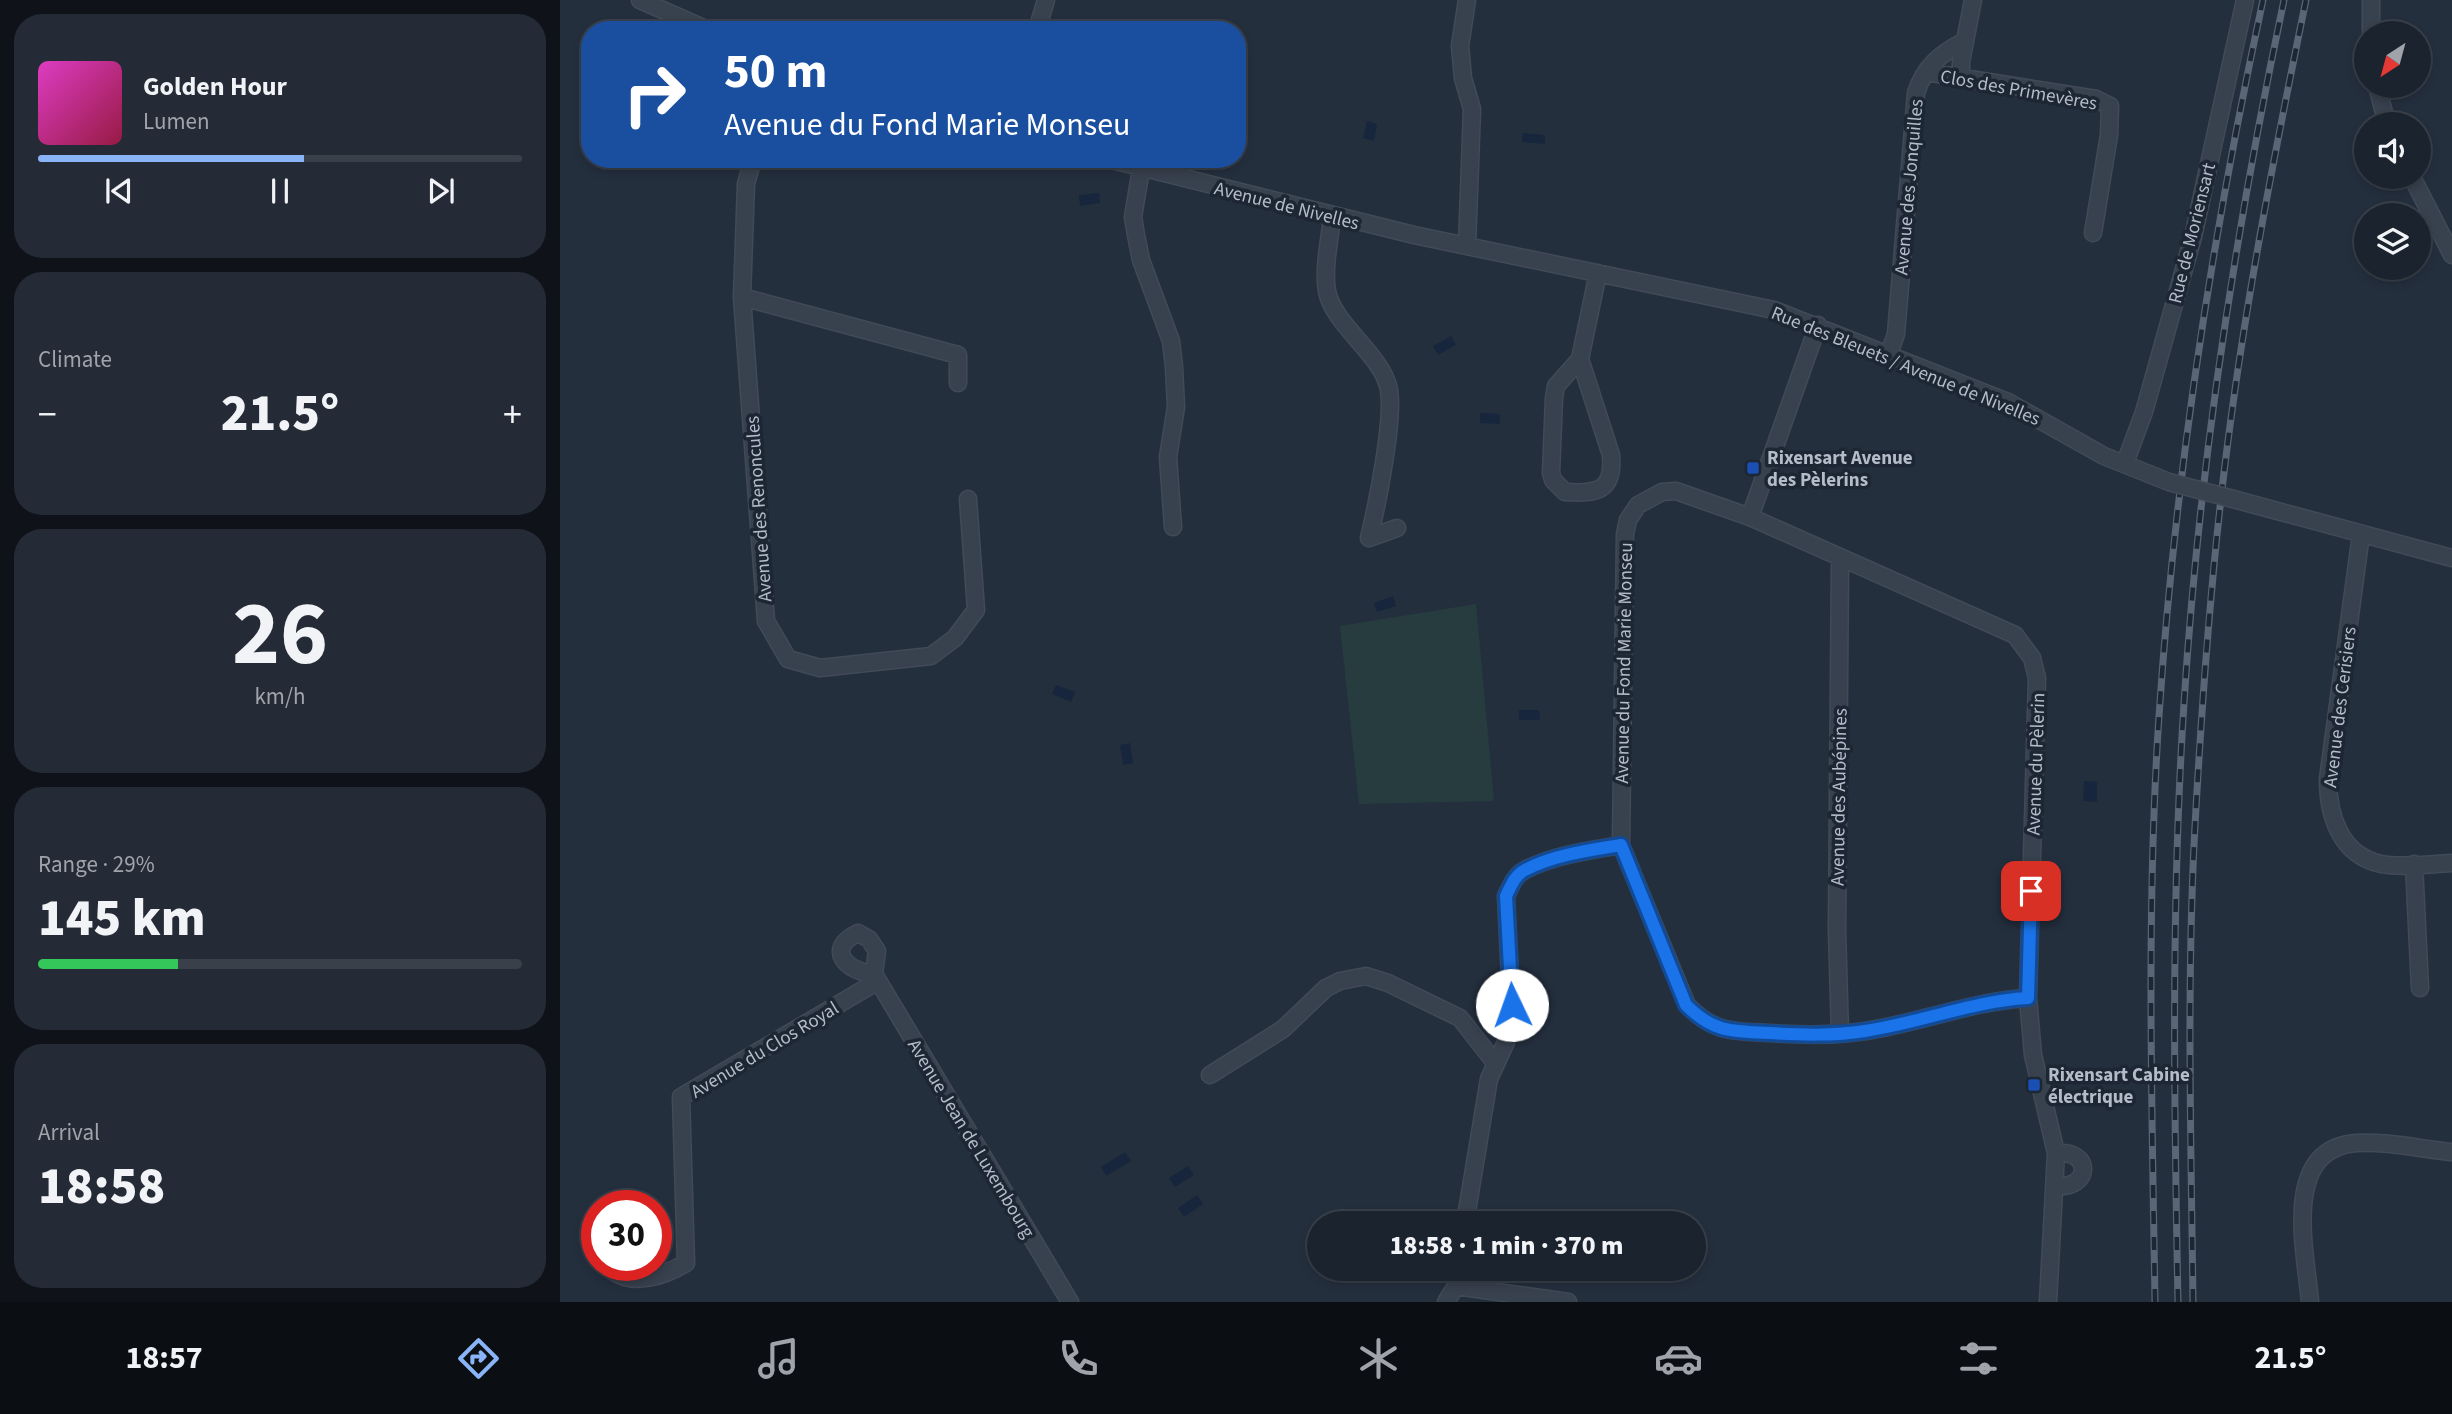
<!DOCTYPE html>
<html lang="en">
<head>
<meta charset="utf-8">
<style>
	body { margin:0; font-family:"Source Sans 3",sans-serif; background:#242b36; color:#f1f3f6; height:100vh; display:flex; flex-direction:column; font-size:26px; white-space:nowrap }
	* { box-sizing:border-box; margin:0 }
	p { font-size:23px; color:#a0a4aa }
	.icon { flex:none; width:38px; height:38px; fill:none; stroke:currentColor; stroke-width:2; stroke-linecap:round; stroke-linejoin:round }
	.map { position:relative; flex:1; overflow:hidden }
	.side { display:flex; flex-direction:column; gap:14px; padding:14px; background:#0f1319; width:560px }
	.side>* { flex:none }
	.guide { position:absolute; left:21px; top:21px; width:665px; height:147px; border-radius:28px; box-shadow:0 4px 10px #0003,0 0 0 2px #39404a; background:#1a4fa0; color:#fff; overflow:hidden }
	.needle { width:46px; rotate:216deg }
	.buttons { position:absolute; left:1794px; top:21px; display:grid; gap:14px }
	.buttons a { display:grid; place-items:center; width:77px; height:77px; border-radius:50%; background:#1b232e; box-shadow:0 4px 10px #0003,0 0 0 2px #39404a; font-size:35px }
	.speed { position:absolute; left:21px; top:1190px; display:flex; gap:14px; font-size:35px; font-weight:700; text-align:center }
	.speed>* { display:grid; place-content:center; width:91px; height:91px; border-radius:50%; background:#1b232e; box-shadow:0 4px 10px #0003,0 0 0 2px #39404a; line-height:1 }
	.speed .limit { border:10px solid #d22; background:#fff; color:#111 }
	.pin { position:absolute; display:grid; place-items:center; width:60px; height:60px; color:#fff; margin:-30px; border-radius:14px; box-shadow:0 4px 10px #0006 }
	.me { position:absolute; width:77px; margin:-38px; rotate:357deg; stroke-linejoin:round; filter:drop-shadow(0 0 5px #0008) }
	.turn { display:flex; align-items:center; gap:24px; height:147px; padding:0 28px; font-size:32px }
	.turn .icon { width:91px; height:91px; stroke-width:2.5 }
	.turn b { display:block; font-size:49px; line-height:60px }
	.big { font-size:52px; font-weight:800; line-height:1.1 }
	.side .tile { flex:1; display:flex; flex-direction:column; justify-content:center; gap:10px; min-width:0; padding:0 24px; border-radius:28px; background:#242b36 }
	.side .dial { align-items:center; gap:0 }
	.dial b { font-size:91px; line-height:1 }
	.song { display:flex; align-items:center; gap:21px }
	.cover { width:84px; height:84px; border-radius:10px; background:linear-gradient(135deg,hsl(310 70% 55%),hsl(340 70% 35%)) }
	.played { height:7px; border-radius:4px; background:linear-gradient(90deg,#8ab4f8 55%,#39404a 55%) }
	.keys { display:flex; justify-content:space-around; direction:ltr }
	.heat { display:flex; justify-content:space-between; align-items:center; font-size:38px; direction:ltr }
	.charge { height:10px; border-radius:5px; background:linear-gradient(90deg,#34c759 29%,#39404a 0) }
	.trip { position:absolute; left:747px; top:1211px; width:399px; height:70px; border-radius:35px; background:#1b232e; box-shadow:0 4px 10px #0003,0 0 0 2px #39404a; font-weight:800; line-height:70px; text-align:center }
	.dock { display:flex; height:112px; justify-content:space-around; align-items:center; background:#0b0e12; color:#a0a4aa }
	.dock .icon { width:49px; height:49px }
	.dock .on { color:#8ab4f8 }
	.dock b { font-size:32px; color:#f1f3f6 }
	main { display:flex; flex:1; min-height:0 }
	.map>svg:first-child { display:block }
	.green { fill:#263c3f }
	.water { fill:#17263c }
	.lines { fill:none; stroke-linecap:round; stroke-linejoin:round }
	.minor-casing { stroke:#414a57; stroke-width:19 }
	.minor { stroke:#38414e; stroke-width:16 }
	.rail-casing { stroke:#5a6575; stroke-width:7 }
	.rail { stroke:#1d2633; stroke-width:4.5; stroke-dasharray:13; stroke-linecap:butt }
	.minor-bridge-casing { stroke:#414a57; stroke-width:19; stroke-linecap:butt }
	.minor-bridge { stroke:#38414e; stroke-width:16 }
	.route-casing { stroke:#114b97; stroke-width:18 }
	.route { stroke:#1a73e8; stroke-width:12 }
	.transit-dot { fill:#1a4fb4; stroke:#1d2633; stroke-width:2.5 }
	.labels { text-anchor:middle; stroke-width:7; stroke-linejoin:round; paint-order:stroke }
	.street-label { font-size:19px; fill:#b4bcc9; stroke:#1d2633 }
	.poi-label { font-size:19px; font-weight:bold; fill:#b4bcc9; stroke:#1d2633; text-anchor:start }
</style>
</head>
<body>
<main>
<section class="side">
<div class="tile">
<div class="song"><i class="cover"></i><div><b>Golden Hour</b><p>Lumen</p></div></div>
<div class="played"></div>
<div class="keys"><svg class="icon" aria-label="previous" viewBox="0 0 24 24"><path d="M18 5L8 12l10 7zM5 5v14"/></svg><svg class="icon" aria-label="pause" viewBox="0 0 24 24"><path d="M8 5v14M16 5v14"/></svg><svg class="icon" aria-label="next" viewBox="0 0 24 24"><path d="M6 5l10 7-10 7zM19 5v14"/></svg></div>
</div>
<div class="tile"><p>Climate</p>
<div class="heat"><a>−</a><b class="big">21.5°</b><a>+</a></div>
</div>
<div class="tile dial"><b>26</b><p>km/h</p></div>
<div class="tile"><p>Range · 29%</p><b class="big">145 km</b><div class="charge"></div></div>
<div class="tile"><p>Arrival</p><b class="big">18:58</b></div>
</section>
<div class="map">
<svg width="1892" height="1302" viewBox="0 0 1892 1302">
	<rect width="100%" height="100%" fill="#242f3e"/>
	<path class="green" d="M916 604 934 801 799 804 780 626Z"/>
	<path class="water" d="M807 121 817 124 814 141 803 138Z
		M963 133 985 135V144L962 142Z
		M539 193 540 203 520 206 519 195Z
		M891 336 896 345 878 355 873 346Z
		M920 413 940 414V424L920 423Z
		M833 596 836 606 817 612 814 603Z
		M496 685 515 692 511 702 492 694Z
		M959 710H979L980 720H959Z
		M570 743 573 763 563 765 560 745Z
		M1524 781 1537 782V802L1523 801Z
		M565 1152 571 1161 546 1176 541 1167Z
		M628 1166 634 1175 615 1187 609 1178Z
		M637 1195 643 1204 624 1217 618 1208Z"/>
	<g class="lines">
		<g class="minor-casing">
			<path id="minor" d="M80 0 148 30
				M907 0 900 46 903 78 912 109 907 246
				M1811 0V33
				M477 30 486 0
				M1366 72 1536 99 1550 106 1549 135 1533 233
				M1401 79V62L1413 0
				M1817 86 1827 124
				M193 159 186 184 182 297 206 621 228 659 260 668 371 656 395 638 416 610 408 499
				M548 159 854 235 1214 310 1448 402 1544 456 1609 482
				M581 169 573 217 576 235 581 260 611 341 614 367 616 407 608 457 613 527
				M1852 177 1892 255
				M772 216C770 239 763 268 767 291 773 325 823 355 829 390 834 421 817 505 809 538L837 528
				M182 297 398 355V383
				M1329 354 1336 334 1356 93C1364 67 1381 53 1405 41
				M1020 359 1051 455C1054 491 1038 494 1005 492L993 480 991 473 994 398 996 386Z
				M1020 359 1038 273
				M1565 463 1584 412 1633 237 1685 0
				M1673 499 1892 558
				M1190 517 1258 325
				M1801 534 1768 779C1768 815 1780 855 1821 864 1842 868 1870 864 1892 863
				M1280 559 1277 930 1280 1034
				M1061 845 1127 1005C1154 1033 1172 1031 1209 1033 1242 1035 1273 1036 1305 1031 1360 1023 1412 1001 1468 998
				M1854 864 1860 988
				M314 974 317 951 309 939 298 933C264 949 287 972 314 974L510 1302
				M650 1075 723 1029 766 988 780 981 806 976 828 983 900 1018 936 1064
				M1496 1186C1531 1189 1533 1150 1496 1153
				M905 1223 929 1079 946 1042 952 1018 946 896C951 886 955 875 965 870 993 855 1031 850 1061 845L1065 534 1068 520 1078 505 1102 492 1116 491 1190 517 1455 635 1472 658 1477 678 1468 998 1473 1055 1496 1153 1488 1302
				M51 1270C73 1287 104 1276 126 1263L121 1097 318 981
				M886 1302 896 1286 1008 1302
				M1750 1302C1746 1253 1720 1149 1796 1143 1827 1141 1861 1149 1892 1152"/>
		</g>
		<use href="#minor" class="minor"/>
		<g class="rail-casing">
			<path id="rail" d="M1595 1302C1592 1107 1586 911 1599 716 1615 475 1652 236 1703 0
				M1618 1302C1614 1102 1611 903 1624 703 1639 467 1675 232 1724 0
				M1633 1302C1631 1138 1626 973 1636 808 1643 686 1652 562 1668 441 1687 293 1716 146 1746 0"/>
		</g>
		<use href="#rail" class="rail"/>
		<g class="minor-bridge-casing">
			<path id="minor-bridge" d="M1609 482 1673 499"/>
		</g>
		<use href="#minor-bridge" class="minor-bridge"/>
	</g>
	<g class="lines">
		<g class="route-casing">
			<path id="route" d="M952 1005 946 896C951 886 955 875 965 870 993 855 1031 850 1061 845L1126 1005C1154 1033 1172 1031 1209 1033 1242 1035 1273 1036 1305 1031 1360 1023 1412 1001 1468 998L1471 891"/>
		</g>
		<use href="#route" class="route"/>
	</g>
	<g class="transit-dot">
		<rect x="1186" y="461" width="14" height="14" rx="3.5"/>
		<rect x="1467" y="1078" width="14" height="14" rx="3.5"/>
	</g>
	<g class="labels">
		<g class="street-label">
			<text transform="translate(1459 89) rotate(10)" y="7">Clos des Primevères</text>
			<text transform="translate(1348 187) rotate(-85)" y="7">Avenue des Jonquilles</text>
			<text transform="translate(727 205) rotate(14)" y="7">Avenue de Nivelles</text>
			<text transform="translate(1631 233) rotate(-76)" y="7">Rue de Moriensart</text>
			<text transform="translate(1346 365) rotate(22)" y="7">Rue des Bleuets / Avenue de Nivelles</text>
			<text transform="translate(198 509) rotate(-94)" y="7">Avenue des Renoncules</text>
			<text transform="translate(1063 663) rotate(-89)" y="7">Avenue du Fond Marie Monseu</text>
			<text transform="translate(1779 707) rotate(-83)" y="7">Avenue des Cerisiers</text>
			<text transform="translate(1475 764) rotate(-88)" y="7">Avenue du Pèlerin</text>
			<text transform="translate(1278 797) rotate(-89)" y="7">Avenue des Aubépines</text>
			<text transform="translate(204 1049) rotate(-31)" y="7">Avenue du Clos Royal</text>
			<text transform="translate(412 1138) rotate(59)" y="7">Avenue Jean de Luxembourg</text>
		</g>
		<g class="poi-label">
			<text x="1207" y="464">Rixensart Avenue<tspan x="1207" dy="22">des Pèlerins</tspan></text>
			<text x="1488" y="1081">Rixensart Cabine<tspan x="1488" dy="22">électrique</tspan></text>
		</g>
	</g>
</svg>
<div class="buttons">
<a><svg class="needle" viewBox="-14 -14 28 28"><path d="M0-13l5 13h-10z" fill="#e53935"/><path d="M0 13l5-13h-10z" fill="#a0a4aa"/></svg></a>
<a><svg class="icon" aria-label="sound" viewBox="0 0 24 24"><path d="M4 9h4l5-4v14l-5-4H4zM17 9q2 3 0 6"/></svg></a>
<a><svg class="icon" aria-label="layers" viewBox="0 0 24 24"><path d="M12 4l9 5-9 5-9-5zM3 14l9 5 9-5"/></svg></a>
</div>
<div class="speed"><div class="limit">30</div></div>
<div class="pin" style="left:1471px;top:891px;background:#d93025"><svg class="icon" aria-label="arrive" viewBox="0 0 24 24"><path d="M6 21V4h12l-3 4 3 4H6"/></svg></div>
<svg class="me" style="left:952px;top:1005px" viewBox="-20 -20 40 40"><circle r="19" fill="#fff"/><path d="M0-13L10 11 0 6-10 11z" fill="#1a73e8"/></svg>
<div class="trip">18:58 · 1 min · 370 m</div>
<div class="guide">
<div class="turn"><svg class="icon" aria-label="right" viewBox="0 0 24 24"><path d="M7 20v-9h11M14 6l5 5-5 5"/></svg><div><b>50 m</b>Avenue du Fond Marie Monseu</div></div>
</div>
</div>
</main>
<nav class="dock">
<b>18:57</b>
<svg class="icon on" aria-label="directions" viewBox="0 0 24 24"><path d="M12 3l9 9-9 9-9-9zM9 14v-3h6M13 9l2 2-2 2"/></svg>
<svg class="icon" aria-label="music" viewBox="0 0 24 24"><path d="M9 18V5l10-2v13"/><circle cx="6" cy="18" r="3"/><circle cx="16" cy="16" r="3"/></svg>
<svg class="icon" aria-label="phone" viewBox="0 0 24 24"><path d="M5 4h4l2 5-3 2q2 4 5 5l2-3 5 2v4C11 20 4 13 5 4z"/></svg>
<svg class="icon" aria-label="climate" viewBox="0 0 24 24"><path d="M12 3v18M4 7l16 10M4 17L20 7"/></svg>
<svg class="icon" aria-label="car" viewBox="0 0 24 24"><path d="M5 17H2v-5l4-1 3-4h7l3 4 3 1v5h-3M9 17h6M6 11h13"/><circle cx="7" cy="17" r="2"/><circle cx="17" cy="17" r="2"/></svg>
<svg class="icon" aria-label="filters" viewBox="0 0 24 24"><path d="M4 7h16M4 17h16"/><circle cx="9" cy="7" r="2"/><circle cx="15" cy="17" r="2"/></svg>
<b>21.5°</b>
</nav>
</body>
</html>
